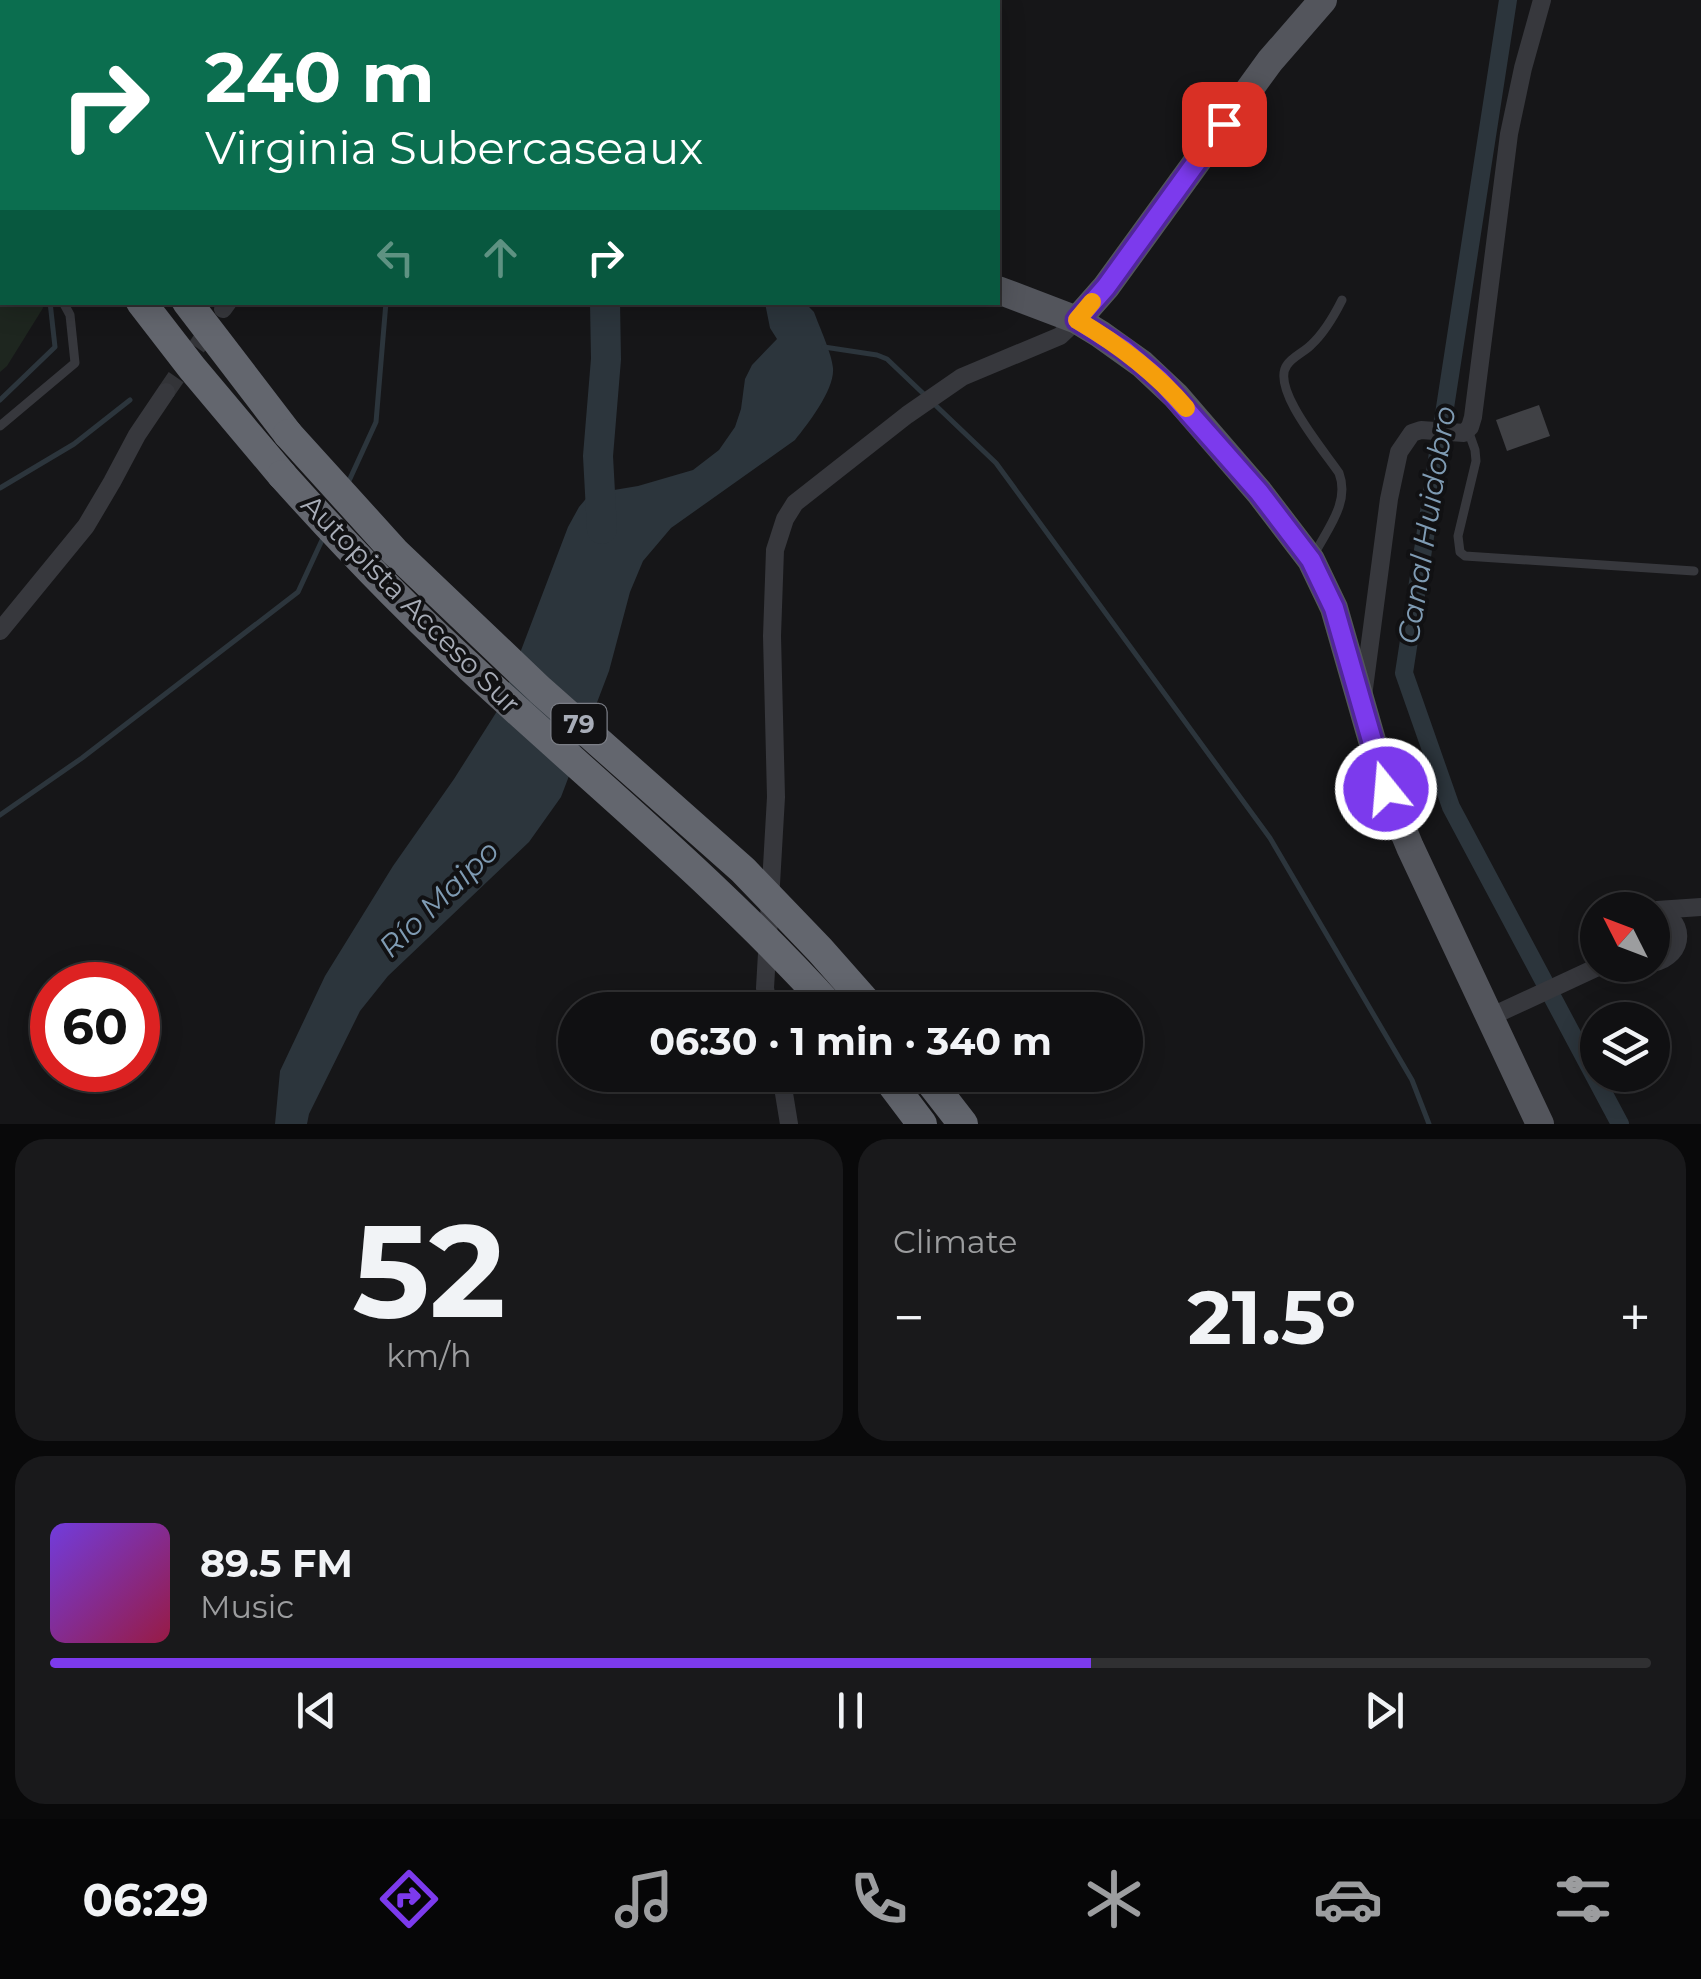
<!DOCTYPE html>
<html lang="en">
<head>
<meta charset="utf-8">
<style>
	body { margin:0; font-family:Montserrat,sans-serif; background:#19191b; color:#f1f3f6; height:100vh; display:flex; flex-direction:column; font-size:38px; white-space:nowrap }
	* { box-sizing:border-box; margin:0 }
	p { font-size:32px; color:#9c9d9f }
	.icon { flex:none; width:55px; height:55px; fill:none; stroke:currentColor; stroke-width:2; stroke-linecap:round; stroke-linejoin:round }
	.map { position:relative; height:1124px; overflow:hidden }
	.side { display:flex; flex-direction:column; gap:15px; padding:15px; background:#09090a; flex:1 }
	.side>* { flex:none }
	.top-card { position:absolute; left:0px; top:0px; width:1000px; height:305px; box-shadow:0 5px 25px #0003,0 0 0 2px #303032; background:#0b6e4f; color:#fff; overflow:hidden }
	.needle { width:65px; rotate:312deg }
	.tools { position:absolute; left:1580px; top:892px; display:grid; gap:20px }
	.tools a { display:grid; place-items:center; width:90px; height:90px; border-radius:50%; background:#101012; box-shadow:0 5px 25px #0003,0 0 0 2px #303032; font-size:50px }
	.speed { position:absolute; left:30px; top:962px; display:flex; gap:20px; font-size:50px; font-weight:700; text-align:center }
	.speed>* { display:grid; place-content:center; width:130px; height:130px; border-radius:50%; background:#101012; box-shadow:0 5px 25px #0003,0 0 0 2px #303032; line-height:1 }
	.speed .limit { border:15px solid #d22; background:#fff; color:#111 }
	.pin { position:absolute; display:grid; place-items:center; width:85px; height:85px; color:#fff; margin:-42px; border-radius:20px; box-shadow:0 5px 15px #0006 }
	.me { position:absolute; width:110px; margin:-55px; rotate:343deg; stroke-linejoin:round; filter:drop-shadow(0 0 8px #0008) }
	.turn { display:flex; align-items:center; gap:35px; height:210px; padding:0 40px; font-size:45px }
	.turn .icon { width:130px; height:130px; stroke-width:2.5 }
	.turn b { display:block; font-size:70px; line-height:85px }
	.lanes { display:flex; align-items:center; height:95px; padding:0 40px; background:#0003; justify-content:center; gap:50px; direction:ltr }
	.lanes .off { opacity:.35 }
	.big { font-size:75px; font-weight:700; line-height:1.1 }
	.side .widget { flex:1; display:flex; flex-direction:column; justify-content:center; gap:15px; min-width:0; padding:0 35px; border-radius:30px; background:#19191b }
	.side .dial { align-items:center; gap:0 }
	.dial b { font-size:130px; line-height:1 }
	.song { display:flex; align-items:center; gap:30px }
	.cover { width:120px; height:120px; border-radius:15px; background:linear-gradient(135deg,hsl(260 70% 55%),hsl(340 70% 35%)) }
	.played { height:10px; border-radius:5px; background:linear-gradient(90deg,#7c3aed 65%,#303032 65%) }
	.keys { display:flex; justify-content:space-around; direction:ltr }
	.heat { display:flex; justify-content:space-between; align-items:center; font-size:55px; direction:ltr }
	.side .tiles { flex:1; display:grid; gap:15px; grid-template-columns:1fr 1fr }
	.widget:last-child { grid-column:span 2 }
	.trip { position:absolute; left:558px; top:992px; width:585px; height:100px; border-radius:50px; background:#101012; box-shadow:0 5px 25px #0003,0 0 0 2px #303032; font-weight:700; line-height:100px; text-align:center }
	.tabs { display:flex; height:160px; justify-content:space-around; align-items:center; background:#060607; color:#9c9d9f }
	.tabs .icon { width:70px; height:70px }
	.tabs .on { color:#7c3aed }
	.tabs b { font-size:45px; color:#f1f3f6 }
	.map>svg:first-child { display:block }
	.green { fill:#1e261f }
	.water { fill:#2c353c }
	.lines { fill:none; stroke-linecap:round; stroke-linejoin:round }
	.stream { stroke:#2c353c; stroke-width:5 }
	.canal { stroke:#2c353c; stroke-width:18 }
	.river { stroke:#2c353c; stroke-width:30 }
	.building { fill:#404145 }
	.street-tunnel { stroke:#333438; stroke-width:18; stroke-dasharray:18 9; stroke-linecap:butt }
	.lane { stroke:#37383d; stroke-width:9 }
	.street { stroke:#37383d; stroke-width:18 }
	.primary { stroke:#53555c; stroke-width:28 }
	.highway { stroke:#63666e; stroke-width:30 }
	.highway-bridge { stroke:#63666e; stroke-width:30 }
	.route-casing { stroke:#51269a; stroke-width:25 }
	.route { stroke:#7c3aed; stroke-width:18 }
	.slow { stroke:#f59e0b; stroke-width:18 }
	.labels { text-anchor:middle; stroke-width:8; stroke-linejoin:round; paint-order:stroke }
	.shield { fill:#111113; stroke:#7b7e86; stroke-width:2.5 }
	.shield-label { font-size:25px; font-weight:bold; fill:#a8adb8 }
	.street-label { font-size:28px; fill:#a8adb8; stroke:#111113 }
	.water-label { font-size:30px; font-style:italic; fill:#7f9bb3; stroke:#111113 }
</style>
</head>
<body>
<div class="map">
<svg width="1701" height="1124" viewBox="0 0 1701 1124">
	<rect width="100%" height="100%" fill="#161618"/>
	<path class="green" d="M0 228 2 231V302L42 303 43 308 7 366 0 372Z"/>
	<path class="water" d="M765 303H809V307L814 312C819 326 832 354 833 368 835 389 808 424 795 440L671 528 643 561 630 592 609 671 561 797 529 842 388 976 360 1011 309 1114 307 1124H275L280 1071 325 976 393 866 454 779 499 708 568 527 579 507 590 494 638 486 693 470 719 450 735 427 741 409 745 379 752 365 777 339 770 328Z"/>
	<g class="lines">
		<path class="stream" d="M385 0 386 2
			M423 0 429 2
			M158 2V0
			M824 347 877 355 887 359 996 463 1270 838 1412 1080 1429 1124
			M0 400 55 347 50 302
			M348 483 376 422 386 302
			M0 488 74 444 130 400
			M0 815 82 758 298 592 323 538"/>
		<path class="canal" d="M1508 0 1404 673 1451 807 1620 1124"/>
		<path class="river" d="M584 2V0
			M602 529 598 456 606 359 605 302"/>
	</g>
	<path class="building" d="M1539 405 1550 436 1507 451 1496 420Z"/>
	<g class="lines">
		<path class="street-tunnel" d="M166 392 211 326"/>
		<path class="lane" d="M0 426 75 363 70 315 63 302
			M1468 430 1475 450 1476 461 1458 536 1460 552 1465 556 1694 571
			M1315 553C1328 528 1350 502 1339 473 1325 452 1270 388 1287 365 1292 357 1304 352 1311 345 1324 333 1334 316 1342 300"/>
		<path class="street" d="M40 0 42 2
			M223 309 228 302
			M0 631 86 526 112 482 137 435 166 392
			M1363 696 1389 499 1399 452 1412 433 1421 430 1464 433 1470 427 1473 417 1509 134 1523 68 1542 0
			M1652 910C1687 916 1687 956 1652 963
			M1657 910 1701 907
			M769 1010 765 988 776 797 772 636 775 550 785 519 795 503 907 415 962 377 1060 336 1077 320
			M1490 1017 1602 965
			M781 1075 789 1124"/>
		<path class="primary" d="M0 150H2
			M998 290 1077 320 1100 334 1142 364 1176 396 1259 492 1311 560 1334 608 1386 789 1410 847 1540 1124
			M1077 320 1106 287 1270 61 1323 0"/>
		<path class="highway" d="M5 0 6 2
			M0 86 2 90
			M141 302 192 368 282 475
			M187 302 288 434
			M885 1075 922 1124
			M925 1075 963 1124"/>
		<path class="highway-bridge" d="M288 434 395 552 540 690 743 870 820 950 873 1010
			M282 475C343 543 406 609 474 671 595 783 722 887 833 1010"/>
	</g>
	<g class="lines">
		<g class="route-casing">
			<path id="route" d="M1224 124 1106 287 1077 320 1123 349 1160 380 1259 492 1311 560 1334 608 1386 789"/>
		</g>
		<use href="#route" class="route"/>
		<path class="slow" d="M1092 302 1077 320C1118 344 1155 372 1186 408"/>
	</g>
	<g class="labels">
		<rect class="shield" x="551.5" y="704" width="55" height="40" rx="8"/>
		<g class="shield-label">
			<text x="579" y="733">79</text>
		</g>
		<g class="street-label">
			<text transform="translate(411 604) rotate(45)" y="10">Autopista Acceso Sur</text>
		</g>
		<g class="water-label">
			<text transform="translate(1427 525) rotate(-81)" y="10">Canal Huidobro</text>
			<text transform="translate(439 899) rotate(-44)" y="10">Río Maipo</text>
		</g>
	</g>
</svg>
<div class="tools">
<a><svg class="needle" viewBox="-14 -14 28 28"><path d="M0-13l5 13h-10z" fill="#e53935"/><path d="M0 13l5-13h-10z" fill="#9c9d9f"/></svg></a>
<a><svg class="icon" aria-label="layers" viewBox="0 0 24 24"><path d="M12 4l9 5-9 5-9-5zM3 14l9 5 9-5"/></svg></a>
</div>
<div class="speed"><div class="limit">60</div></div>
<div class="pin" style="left:1224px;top:124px;background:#d93025"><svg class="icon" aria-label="arrive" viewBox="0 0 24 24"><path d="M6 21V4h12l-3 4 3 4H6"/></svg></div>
<svg class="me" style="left:1386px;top:789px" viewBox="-20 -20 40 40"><circle r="17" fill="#7c3aed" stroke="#fff" stroke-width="3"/><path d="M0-11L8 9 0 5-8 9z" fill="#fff"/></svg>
<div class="trip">06:30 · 1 min · 340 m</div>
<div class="top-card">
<div class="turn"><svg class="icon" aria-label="right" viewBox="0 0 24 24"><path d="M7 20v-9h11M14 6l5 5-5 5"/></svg><div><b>240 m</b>Virginia Subercaseaux</div></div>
<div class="lanes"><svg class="icon off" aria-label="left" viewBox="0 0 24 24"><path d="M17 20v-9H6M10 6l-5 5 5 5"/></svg><svg class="icon off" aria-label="ahead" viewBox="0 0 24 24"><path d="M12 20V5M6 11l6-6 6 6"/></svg><svg class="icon" aria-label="right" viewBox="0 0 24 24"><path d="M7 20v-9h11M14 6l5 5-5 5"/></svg></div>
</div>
</div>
<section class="side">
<div class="tiles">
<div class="widget dial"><b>52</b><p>km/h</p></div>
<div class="widget"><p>Climate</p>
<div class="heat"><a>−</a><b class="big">21.5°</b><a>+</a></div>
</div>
<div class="widget">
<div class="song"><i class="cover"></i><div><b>89.5 FM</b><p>Music</p></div></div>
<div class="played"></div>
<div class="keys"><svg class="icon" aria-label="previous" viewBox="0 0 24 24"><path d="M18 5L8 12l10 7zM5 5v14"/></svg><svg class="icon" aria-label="pause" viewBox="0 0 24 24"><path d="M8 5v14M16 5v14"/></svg><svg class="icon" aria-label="next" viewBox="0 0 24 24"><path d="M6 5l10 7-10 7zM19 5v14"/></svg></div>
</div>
</div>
</section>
<nav class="tabs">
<b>06:29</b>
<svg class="icon on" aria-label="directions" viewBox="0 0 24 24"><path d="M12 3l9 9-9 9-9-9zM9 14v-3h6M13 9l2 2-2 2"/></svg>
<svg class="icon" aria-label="music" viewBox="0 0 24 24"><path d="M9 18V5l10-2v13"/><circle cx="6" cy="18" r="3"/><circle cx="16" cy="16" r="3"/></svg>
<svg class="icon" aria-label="phone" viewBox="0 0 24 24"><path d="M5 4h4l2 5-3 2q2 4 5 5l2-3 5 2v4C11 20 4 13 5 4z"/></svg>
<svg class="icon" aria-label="climate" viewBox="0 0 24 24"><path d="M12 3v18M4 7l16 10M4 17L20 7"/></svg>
<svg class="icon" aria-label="car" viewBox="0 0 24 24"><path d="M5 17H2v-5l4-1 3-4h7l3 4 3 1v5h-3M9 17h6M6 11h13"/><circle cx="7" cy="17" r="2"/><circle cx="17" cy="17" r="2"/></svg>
<svg class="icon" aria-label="filters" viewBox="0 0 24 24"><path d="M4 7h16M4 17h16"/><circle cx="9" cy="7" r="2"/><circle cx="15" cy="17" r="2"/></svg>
</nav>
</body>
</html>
